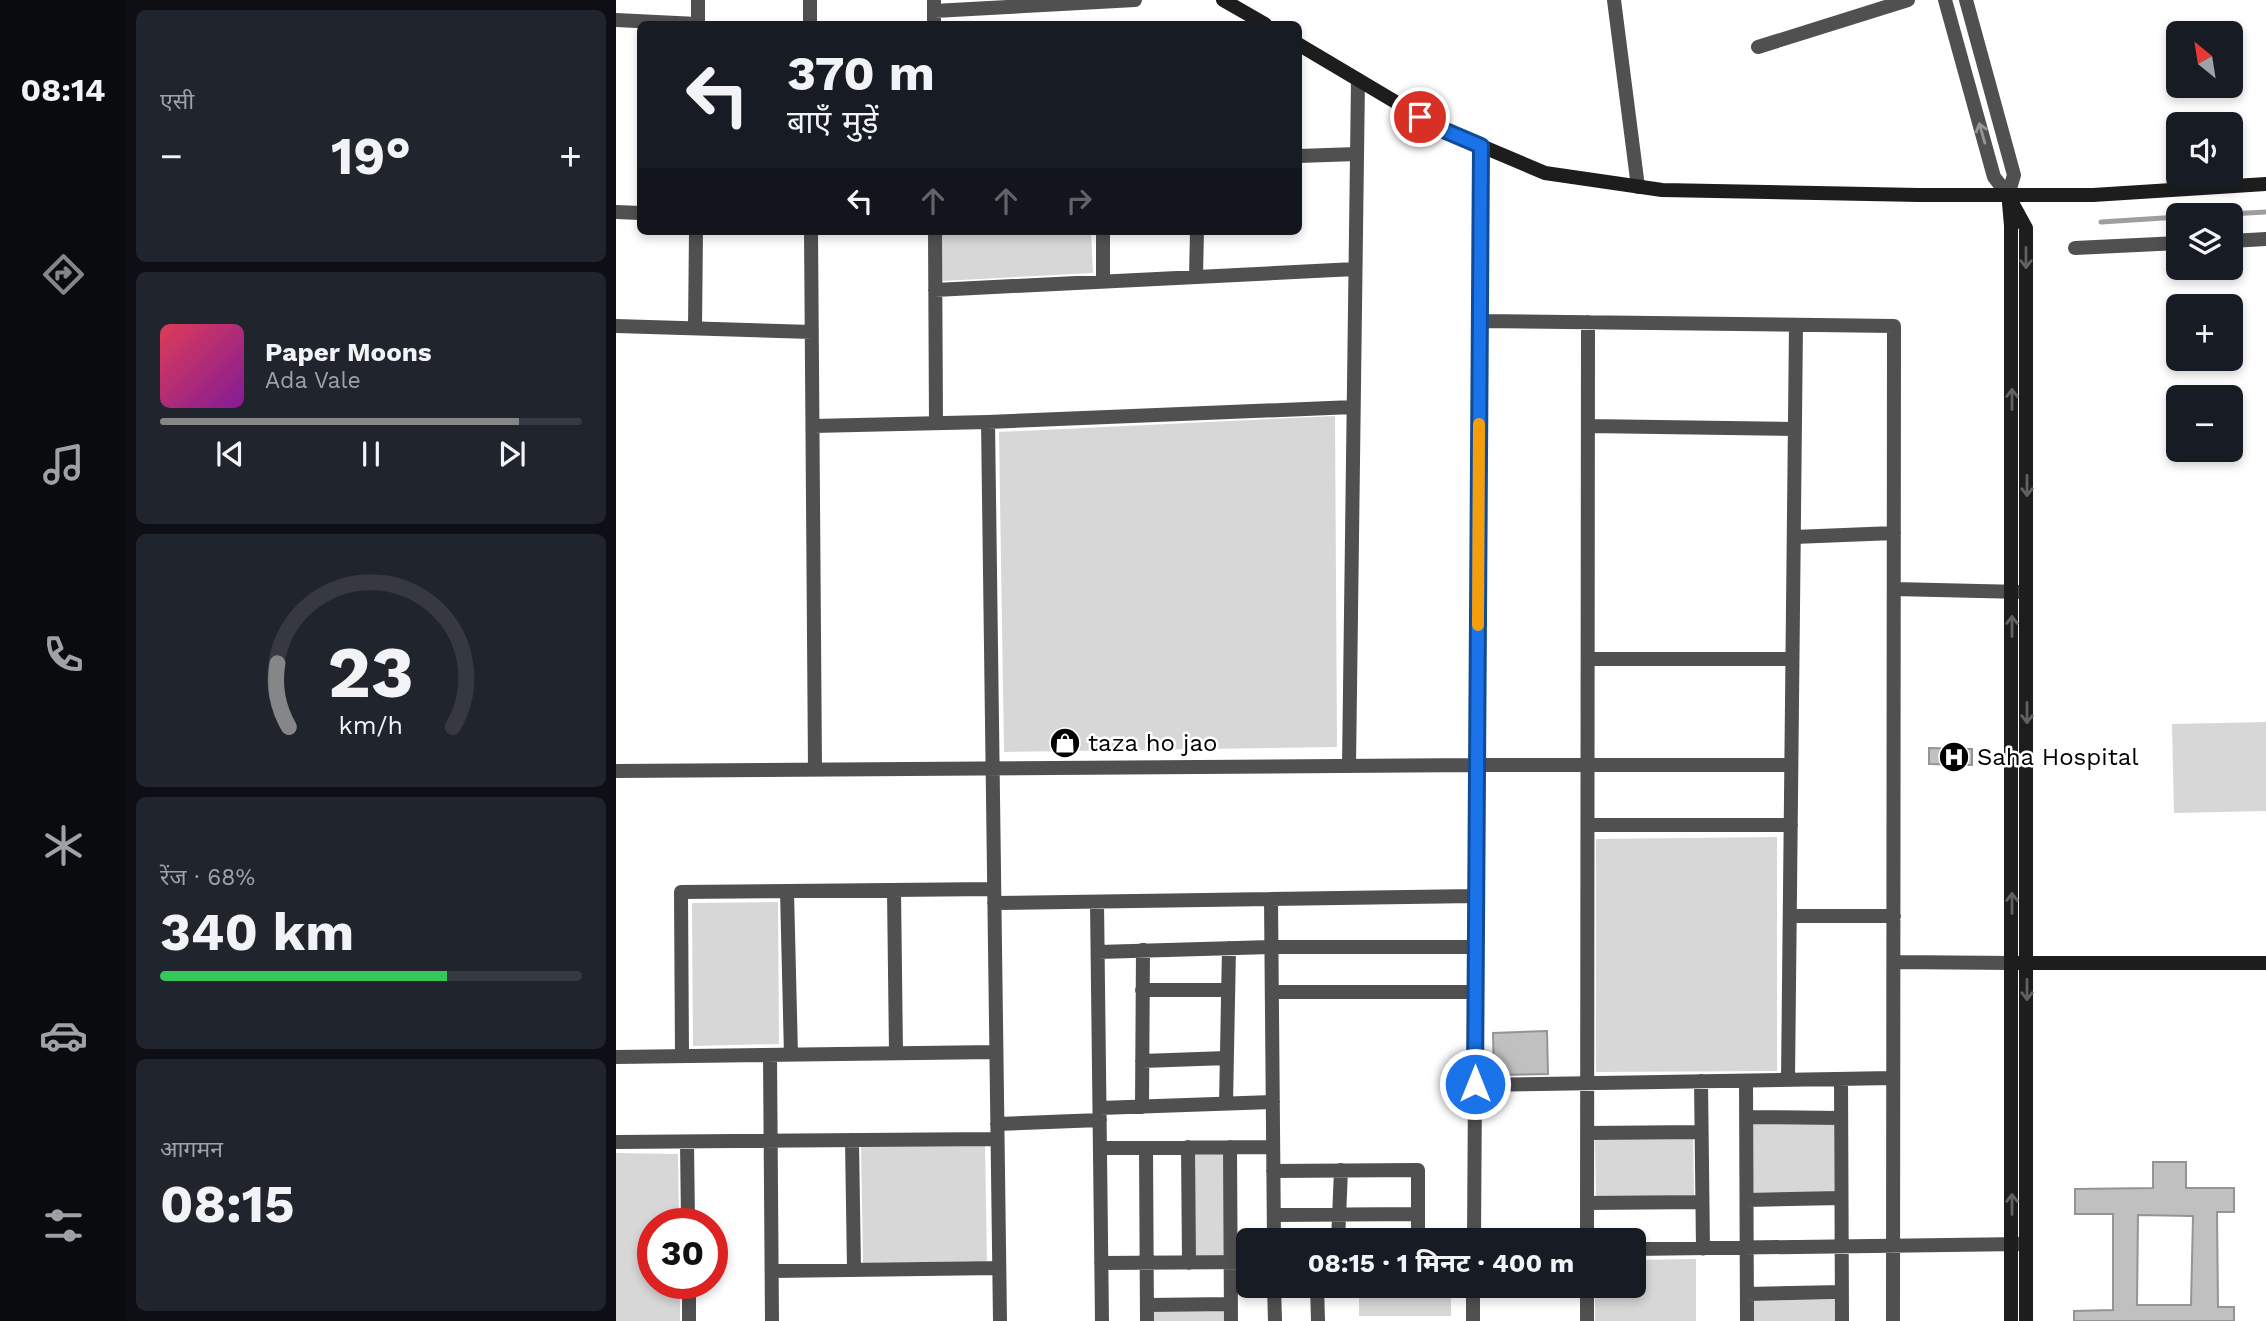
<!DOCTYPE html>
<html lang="hi">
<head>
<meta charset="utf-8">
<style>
	body { margin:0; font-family:"Work Sans","Noto Sans Devanagari",sans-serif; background:#20242c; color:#f1f3f6; height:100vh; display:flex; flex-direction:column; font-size:26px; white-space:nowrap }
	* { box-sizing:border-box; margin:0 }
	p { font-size:23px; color:#9ea1a6 }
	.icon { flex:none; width:38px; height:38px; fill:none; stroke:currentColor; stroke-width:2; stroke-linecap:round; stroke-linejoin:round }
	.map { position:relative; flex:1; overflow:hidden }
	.drawer { display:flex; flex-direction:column; gap:10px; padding:10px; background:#0d0f14; width:490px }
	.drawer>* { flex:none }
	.banner { position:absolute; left:21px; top:21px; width:665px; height:214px; border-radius:10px; box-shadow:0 4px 10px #0003; background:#171b24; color:#f1f3f6; overflow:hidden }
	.needle { width:46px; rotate:330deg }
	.tools { position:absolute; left:1550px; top:21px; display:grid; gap:14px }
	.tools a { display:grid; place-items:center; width:77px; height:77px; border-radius:10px; background:#171b24; box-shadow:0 4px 10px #0003; font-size:35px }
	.speed { position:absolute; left:21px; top:1208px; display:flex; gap:14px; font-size:35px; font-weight:700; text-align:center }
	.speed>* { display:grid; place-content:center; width:91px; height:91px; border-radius:50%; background:#171b24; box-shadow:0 4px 10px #0003; line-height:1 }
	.speed .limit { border:10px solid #d22; background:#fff; color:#111 }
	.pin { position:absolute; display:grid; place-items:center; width:60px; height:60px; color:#fff; margin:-30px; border:4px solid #fff; border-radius:50%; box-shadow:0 2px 7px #0007 }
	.me { position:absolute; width:77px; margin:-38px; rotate:0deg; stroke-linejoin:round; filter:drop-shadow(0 0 5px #0008) }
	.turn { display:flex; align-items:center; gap:24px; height:147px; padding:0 35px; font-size:32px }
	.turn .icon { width:91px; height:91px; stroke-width:2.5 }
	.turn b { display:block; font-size:49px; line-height:60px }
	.lanes { display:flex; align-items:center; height:66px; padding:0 35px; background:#0003; justify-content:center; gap:35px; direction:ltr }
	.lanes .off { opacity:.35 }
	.big { font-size:52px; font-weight:700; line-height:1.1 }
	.drawer .widget { flex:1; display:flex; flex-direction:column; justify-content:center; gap:10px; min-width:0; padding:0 24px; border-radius:10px; background:#20242c }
	.drawer .dial { align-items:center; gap:0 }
	.dial svg { height:182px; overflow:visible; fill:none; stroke:#363941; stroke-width:7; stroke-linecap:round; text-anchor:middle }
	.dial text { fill:#f1f3f6; stroke:none }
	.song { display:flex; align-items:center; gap:21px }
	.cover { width:84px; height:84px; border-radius:10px; background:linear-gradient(135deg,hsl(350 70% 55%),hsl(290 70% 35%)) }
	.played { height:7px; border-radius:4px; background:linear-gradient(90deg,#858687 85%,#363941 85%) }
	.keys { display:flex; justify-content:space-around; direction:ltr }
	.heat { display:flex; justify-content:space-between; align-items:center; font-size:38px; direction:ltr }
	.charge { height:10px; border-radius:5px; background:linear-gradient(90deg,#34c759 68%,#363941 0) }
	.trip { position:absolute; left:620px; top:1228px; width:410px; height:70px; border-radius:10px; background:#171b24; box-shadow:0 4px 10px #0003; font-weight:700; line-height:70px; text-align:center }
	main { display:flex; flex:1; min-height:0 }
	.menu { display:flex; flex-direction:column; width:126px; justify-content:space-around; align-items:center; background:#090b0e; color:#9ea1a6 }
	.menu .icon { width:49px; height:49px }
	.menu .on { color:#858687 }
	.menu b { font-size:32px; color:#f1f3f6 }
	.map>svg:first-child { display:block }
	.green { fill:#d7d7d7 }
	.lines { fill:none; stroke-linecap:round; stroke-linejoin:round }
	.stream { stroke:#9e9e9e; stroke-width:5 }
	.building { fill:#c0c0c0; stroke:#949494; stroke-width:2; fill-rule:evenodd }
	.street { stroke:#505050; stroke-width:14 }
	.secondary { stroke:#1d1d1d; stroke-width:14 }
	.oneway { stroke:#969696 }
	.oneway2 { stroke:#616161 }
	.route-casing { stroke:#114b97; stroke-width:18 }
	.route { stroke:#1a73e8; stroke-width:12 }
	.slow { stroke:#f59e0b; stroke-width:12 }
	.labels { text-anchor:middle; stroke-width:5; stroke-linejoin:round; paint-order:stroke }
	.poi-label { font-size:24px; fill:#000; stroke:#fff; text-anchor:start }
</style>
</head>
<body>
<main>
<nav class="menu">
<b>08:14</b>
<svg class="icon on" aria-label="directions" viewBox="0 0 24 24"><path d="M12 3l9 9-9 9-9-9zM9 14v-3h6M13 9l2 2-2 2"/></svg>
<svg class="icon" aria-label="music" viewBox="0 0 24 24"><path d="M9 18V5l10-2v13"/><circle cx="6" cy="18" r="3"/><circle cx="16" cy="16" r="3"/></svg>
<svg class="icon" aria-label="phone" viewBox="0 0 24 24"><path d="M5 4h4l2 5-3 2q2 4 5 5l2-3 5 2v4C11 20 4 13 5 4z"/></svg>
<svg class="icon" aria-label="climate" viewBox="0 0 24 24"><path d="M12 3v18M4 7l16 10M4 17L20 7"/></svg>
<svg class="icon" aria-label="car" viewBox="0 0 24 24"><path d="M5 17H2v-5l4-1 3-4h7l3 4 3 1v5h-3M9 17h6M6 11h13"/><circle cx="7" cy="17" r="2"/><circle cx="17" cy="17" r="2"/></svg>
<svg class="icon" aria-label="filters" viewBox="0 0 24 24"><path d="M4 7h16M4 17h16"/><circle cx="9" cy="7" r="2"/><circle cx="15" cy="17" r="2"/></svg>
</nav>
<section class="drawer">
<div class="widget"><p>एसी</p>
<div class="heat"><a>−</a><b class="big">19°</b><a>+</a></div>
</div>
<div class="widget">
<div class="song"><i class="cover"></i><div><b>Paper Moons</b><p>Ada Vale</p></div></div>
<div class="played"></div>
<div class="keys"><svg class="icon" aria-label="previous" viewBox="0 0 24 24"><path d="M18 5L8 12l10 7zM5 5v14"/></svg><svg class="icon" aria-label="pause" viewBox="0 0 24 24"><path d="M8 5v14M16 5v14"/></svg><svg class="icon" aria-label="next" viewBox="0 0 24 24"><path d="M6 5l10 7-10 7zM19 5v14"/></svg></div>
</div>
<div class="widget dial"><svg viewBox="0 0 100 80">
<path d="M14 69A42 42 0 1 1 86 69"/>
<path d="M14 69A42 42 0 0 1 9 41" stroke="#858687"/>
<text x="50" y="56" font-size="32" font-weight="700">23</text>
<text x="50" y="72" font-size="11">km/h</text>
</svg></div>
<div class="widget"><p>रेंज · 68%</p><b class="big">340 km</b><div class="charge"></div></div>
<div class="widget"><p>आगमन</p><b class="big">08:15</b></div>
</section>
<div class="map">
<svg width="1650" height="1321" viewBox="0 0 1650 1321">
	<rect width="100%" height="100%" fill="#fff"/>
	<path class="green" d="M324 231H475L477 273 326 281Z
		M719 416 721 747 388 752 383 432Z
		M1650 722V811L1558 813 1556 724Z
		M1161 837V1071L980 1072V839Z
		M162 902 163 1044 77 1046 76 903Z
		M1135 1124H1218V1193H1135Z
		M1077 1136 1078 1195 980 1197 979 1138Z
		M369 1145 371 1261 247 1263 245 1147Z
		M608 1151 609 1256 579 1257 578 1152Z
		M0 1153 62 1154 63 1223H37V1283H64V1321H0Z
		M1080 1259V1321H979V1286H1017V1260Z
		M743 1286H835V1316H743Z
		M1136 1300H1221V1321H1136Z
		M610 1309V1321H536V1310Z"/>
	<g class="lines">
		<path class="stream" d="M1593 215 1650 212
			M1485 222 1563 217"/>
	</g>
	<path class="building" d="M1313 748 1356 749V765L1313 764Z
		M931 1031 932 1074 878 1075 877 1033Z
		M1537 1162H1570V1188H1618V1212H1601L1602 1307H1618V1321H1458V1311L1497 1310V1214H1459V1189L1537 1188ZM1522 1215 1577 1216 1575 1305H1521Z"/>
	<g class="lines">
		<path class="street" d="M194 0V24
			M318 0V24
			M998 0 1022 187
			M1329 0 1378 177 1392 195
			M1350 0 1398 175 1392 195
			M318 11 519 0
			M0 20 81 24
			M82 24V0
			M1142 47 1292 0
			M682 156 741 154
			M0 212 24 213
			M195 231 199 770
			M319 231 320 423
			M487 231V282
			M1615 241 1650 239
			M1459 248 1563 243
			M580 277 581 231
			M319 290 739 269
			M864 321 1278 326 1277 1321
			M0 326 196 332
			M79 328 80 231
			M372 422 384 1321
			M197 426 372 422 737 407
			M972 426 1179 429
			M1178 537 1278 533
			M1278 589 1406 592
			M972 659H1176
			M733 766 742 80
			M0 771 861 765H1175
			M972 825H1175
			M278 890 280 1053
			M171 891 175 1055
			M655 899 658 1241
			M481 902 486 1321
			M378 903 860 896
			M1174 916H1278
			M482 952 655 947H859
			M1278 962 1396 963
			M526 990H612
			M656 992H859
			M154 1055 156 1321
			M66 1056 65 892 378 889
			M0 1057 380 1052
			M526 1061 611 1058
			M1225 1079 1226 1321
			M1172 1080 1180 325
			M1085 1081 1087 1249
			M1130 1081 1131 1321
			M859 1085 1277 1078
			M610 1104 613 948
			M526 1107 527 950
			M484 1108 657 1102
			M1130 1117 1225 1118
			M381 1124 484 1120
			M972 1133 1085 1132
			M236 1140 238 1270
			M0 1142 381 1139
			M71 1142 72 1223
			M572 1147 573 1263
			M614 1147 615 1321
			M484 1148 657 1147
			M530 1148 531 1321
			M657 1171 802 1170V1241
			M1131 1200 1225 1198
			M971 1203 1086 1202
			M658 1215 802 1214
			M722 1241 725 1170
			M858 1241 865 146
			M971 1241 972 322
			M1017 1249 1407 1244
			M485 1263 632 1262
			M156 1271 383 1268
			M73 1283V1321
			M658 1286 659 1321
			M701 1286 702 1321
			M1131 1294 1226 1292
			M531 1305 615 1304
			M857 1321V1286
			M971 1321V1286"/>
		<path class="secondary" d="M607 0 649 24
			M682 44 825 129 929 173 1046 190 1303 195H1477L1650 184
			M1392 195 1410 228V1321
			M1393 203 1395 226V1321
			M1401 963H1650"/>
	</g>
	<defs><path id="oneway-shaft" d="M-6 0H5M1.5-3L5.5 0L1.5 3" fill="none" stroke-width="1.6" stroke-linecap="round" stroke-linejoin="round" transform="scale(1.75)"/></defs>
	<use class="oneway" href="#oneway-shaft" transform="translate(1366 133) rotate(-106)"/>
	<g class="oneway2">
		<use href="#oneway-shaft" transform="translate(1410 258) rotate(90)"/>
		<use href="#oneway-shaft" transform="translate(1396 399) rotate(-90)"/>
		<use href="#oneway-shaft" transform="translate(1411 486) rotate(90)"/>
		<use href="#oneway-shaft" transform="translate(1396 626) rotate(-90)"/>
		<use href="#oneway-shaft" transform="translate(1411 713) rotate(90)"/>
		<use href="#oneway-shaft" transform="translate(1396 903) rotate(-90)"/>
		<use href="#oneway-shaft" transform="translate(1411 990) rotate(90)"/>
		<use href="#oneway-shaft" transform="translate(1396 1204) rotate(-90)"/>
	</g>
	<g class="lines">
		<g class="route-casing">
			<path id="route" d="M804 117 825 129 865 146 859 1084"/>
		</g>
		<use href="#route" class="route"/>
		<path class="slow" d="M862 625 863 424"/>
	</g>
	<defs>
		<g id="shop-disc" transform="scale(1.575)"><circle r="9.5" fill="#000" stroke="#fff"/><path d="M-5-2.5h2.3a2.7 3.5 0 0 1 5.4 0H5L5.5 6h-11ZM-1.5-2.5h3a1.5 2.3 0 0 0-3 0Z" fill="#fff"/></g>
		<g id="hospital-disc" transform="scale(1.575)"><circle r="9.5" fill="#000" stroke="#fff"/><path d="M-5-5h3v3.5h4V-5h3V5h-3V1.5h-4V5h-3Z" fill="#fff"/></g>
	</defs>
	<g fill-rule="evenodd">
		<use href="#shop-disc" x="449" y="743"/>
		<use href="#hospital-disc" x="1338" y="757"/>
	</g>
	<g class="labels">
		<g class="poi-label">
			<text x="472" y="751">taza ho jao</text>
			<text x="1361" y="765">Saha Hospital</text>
		</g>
	</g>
</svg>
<div class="tools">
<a><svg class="needle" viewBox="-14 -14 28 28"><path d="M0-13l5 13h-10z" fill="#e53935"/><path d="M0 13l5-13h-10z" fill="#9ea1a6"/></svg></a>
<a><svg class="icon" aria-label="sound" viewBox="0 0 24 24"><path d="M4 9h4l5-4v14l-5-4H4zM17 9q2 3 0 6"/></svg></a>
<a><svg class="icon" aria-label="layers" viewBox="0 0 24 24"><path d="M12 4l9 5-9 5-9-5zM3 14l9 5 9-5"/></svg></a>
<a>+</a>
<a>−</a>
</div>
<div class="speed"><div class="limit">30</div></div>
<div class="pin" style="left:804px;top:117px;background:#d93025"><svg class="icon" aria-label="arrive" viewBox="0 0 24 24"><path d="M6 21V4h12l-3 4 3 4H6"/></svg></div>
<svg class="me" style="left:859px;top:1084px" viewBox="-20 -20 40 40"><circle r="17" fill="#1a73e8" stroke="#fff" stroke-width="3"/><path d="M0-11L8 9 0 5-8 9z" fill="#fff"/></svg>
<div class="trip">08:15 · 1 मिनट · 400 m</div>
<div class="banner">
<div class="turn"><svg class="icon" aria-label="left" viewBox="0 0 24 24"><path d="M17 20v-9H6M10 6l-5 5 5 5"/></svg><div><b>370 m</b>बाएँ मुड़ें</div></div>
<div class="lanes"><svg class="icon" aria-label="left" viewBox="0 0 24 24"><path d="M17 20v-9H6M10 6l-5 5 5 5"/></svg><svg class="icon off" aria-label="ahead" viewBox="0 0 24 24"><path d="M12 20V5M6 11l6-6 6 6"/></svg><svg class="icon off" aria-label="ahead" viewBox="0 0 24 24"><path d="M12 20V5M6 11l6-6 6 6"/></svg><svg class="icon off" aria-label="right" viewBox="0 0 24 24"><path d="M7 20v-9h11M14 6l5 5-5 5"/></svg></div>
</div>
</div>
</main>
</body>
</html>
